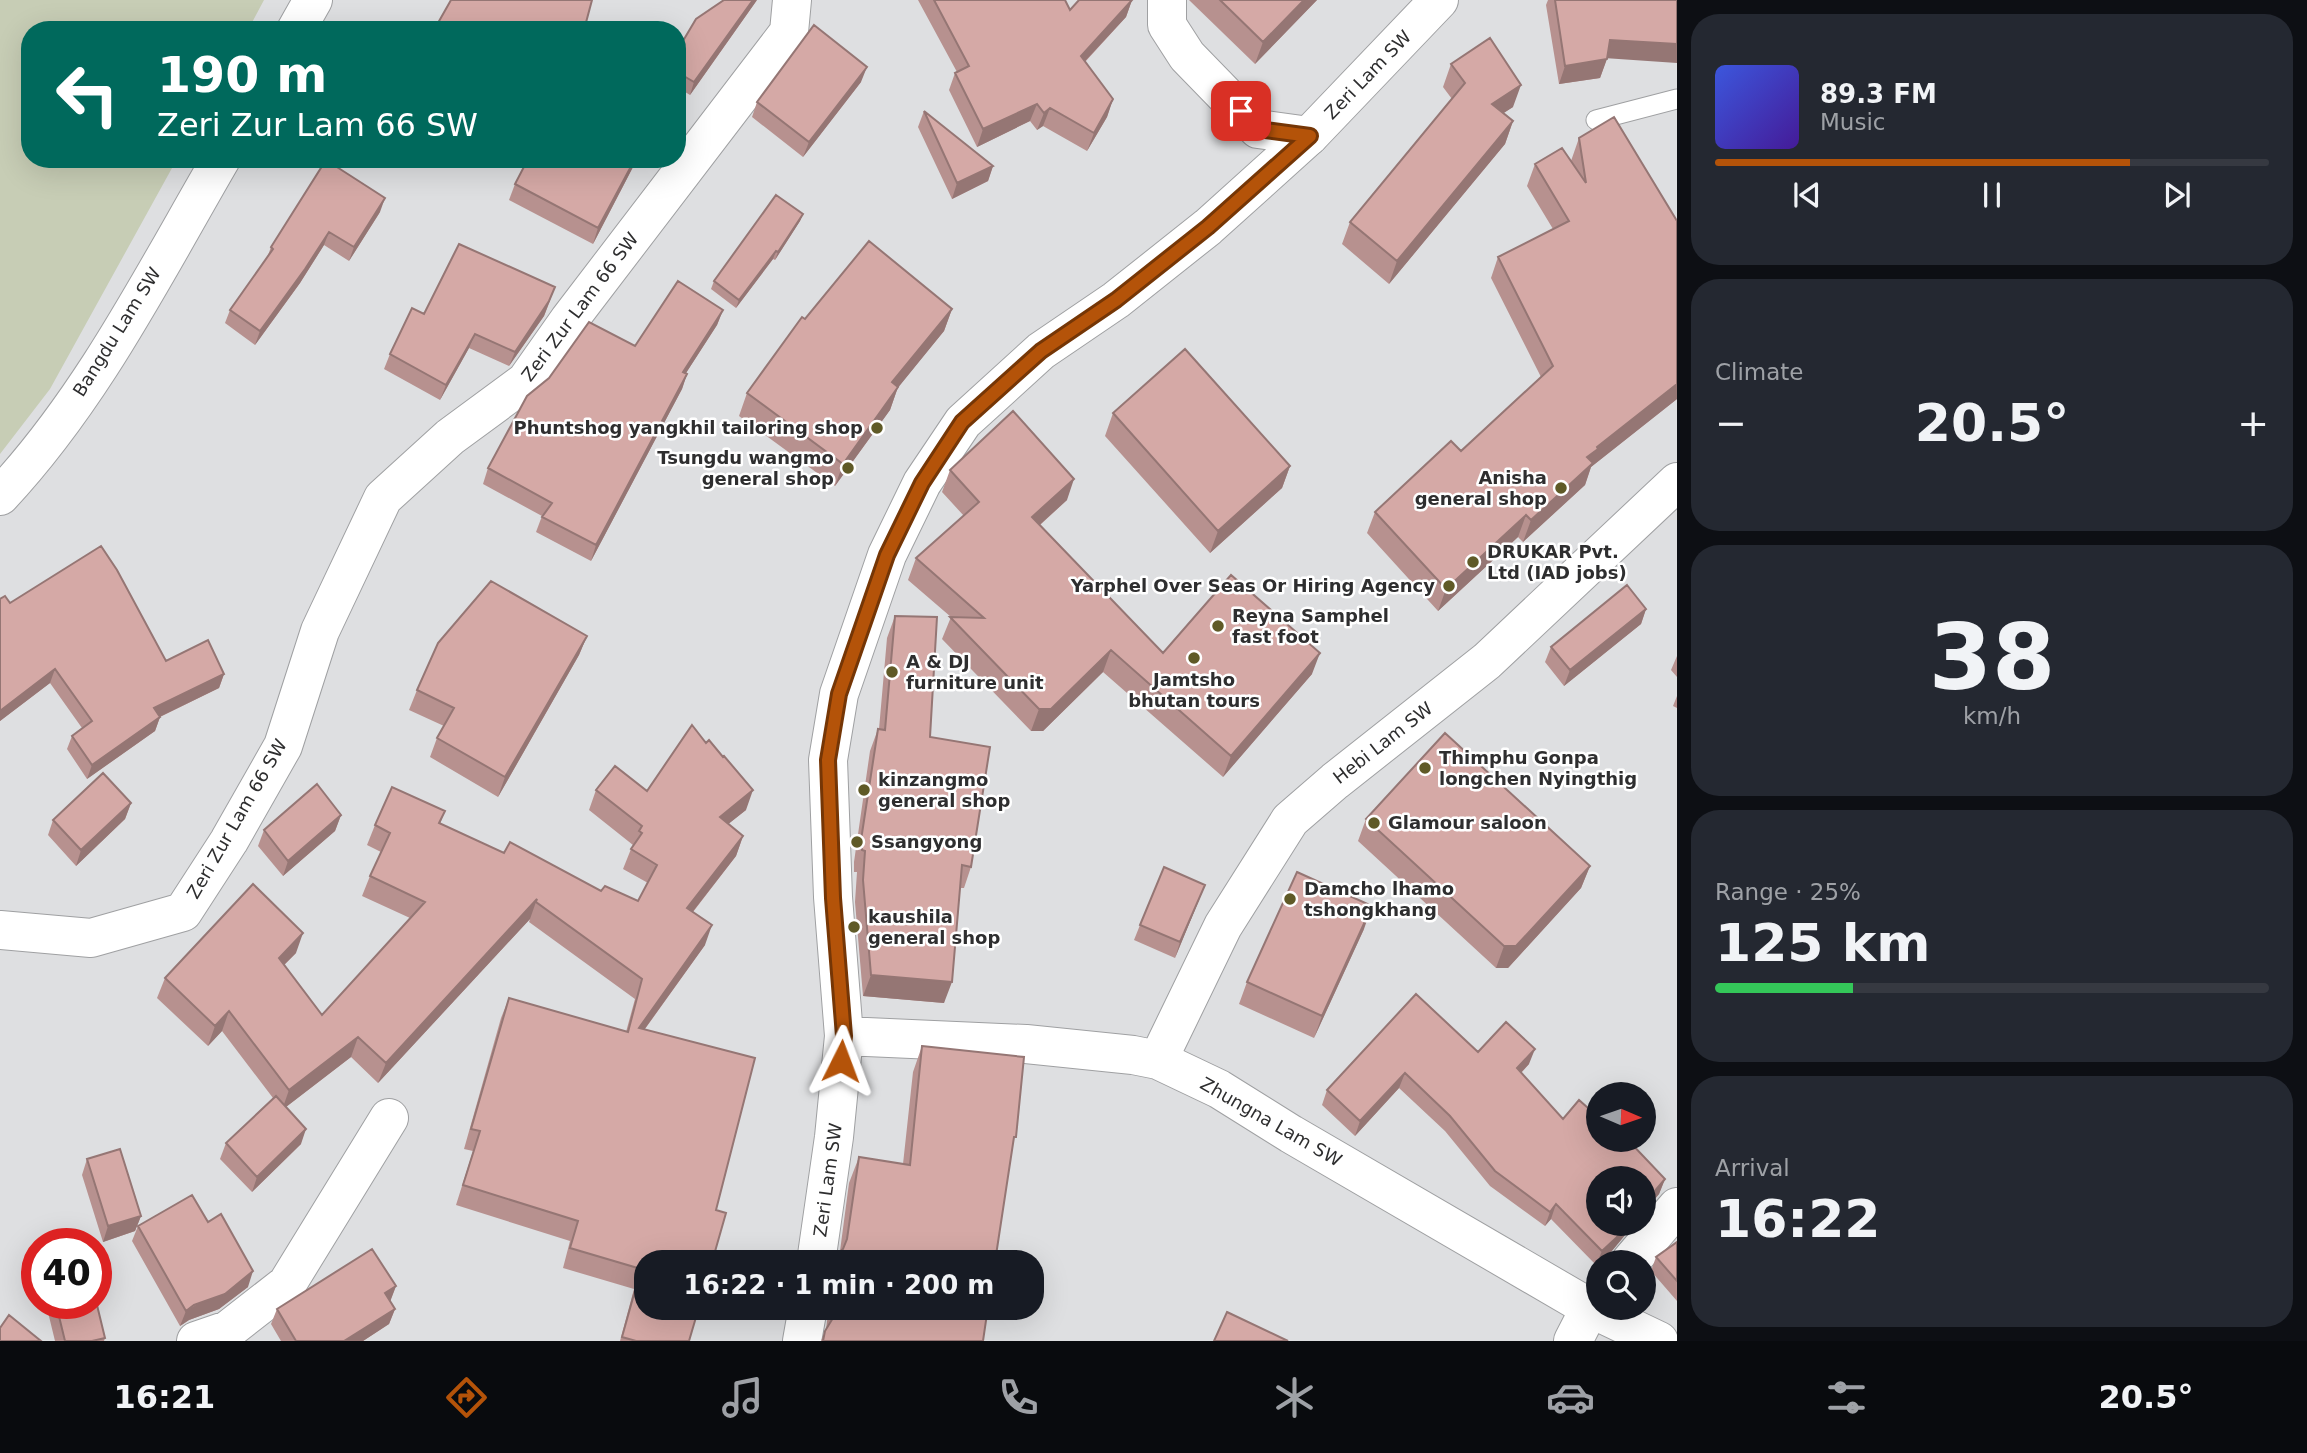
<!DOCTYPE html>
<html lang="en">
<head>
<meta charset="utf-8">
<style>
	body { margin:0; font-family:"DejaVu Sans",sans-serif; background:#242831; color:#f1f3f6; height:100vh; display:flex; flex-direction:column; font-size:26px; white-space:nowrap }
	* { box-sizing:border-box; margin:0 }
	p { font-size:23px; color:#9ea1a6 }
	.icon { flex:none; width:38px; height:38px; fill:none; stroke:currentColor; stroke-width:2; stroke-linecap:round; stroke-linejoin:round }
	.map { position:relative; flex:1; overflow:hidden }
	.sheet { display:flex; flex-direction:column; gap:14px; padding:14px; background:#0d0f14; width:630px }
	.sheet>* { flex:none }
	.guide { position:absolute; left:21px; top:21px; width:665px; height:147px; border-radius:28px; box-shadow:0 7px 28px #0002; background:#00695c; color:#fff; overflow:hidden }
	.needle { width:46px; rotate:92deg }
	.fabs { position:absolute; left:1586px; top:1082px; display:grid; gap:14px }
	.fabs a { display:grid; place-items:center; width:70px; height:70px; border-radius:50%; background:#171b24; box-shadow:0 7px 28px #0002; font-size:35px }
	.speed { position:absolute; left:21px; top:1228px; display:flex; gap:14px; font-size:35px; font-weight:700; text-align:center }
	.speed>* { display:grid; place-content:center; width:91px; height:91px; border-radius:50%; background:#171b24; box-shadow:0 7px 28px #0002; line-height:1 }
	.speed .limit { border:10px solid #d22; background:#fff; color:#111 }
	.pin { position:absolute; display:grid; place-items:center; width:60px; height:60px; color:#fff; margin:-30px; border-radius:14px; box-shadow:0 4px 10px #0006 }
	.me { position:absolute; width:77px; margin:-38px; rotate:3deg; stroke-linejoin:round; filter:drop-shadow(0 0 5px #0008) }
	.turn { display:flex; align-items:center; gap:24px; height:147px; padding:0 21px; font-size:32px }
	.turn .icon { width:91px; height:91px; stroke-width:2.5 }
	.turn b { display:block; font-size:49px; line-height:60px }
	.big { font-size:52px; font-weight:800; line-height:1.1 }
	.sheet .widget { flex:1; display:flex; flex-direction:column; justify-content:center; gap:10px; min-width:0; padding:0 24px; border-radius:28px; background:#242831 }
	.sheet .dial { align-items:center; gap:0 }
	.dial b { font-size:91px; line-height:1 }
	.song { display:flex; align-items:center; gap:21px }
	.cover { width:84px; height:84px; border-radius:10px; background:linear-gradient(135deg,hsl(230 70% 55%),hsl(260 70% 35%)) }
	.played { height:7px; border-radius:4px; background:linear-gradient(90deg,#b45309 75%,#363941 75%) }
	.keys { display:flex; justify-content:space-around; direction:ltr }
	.heat { display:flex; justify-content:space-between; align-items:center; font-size:38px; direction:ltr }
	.charge { height:10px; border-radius:5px; background:linear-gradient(90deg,#34c759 25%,#363941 0) }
	.trip { position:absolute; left:634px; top:1250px; width:410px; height:70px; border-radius:28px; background:#171b24; box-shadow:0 7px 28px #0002; font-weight:800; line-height:70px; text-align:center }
	.dock { display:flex; height:112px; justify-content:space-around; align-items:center; background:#090b0e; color:#9ea1a6 }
	.dock .icon { width:49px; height:49px }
	.dock .on { color:#b45309 }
	.dock b { font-size:32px; color:#f1f3f6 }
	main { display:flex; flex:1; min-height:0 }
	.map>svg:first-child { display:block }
	.green { fill:#c7cdb5 }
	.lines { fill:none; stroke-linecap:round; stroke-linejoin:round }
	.lane-casing { stroke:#9fa0a2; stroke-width:21 }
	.street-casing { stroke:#9fa0a2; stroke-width:40 }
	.secondary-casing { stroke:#9fa0a2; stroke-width:40 }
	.lane { stroke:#fff; stroke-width:19 }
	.street { stroke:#fff; stroke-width:38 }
	.secondary { stroke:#fff; stroke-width:38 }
	.wall { fill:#b7918f }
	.shaded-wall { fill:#957674 }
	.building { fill:#d5a9a6; stroke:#957674; stroke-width:2 }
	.route-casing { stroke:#753606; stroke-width:18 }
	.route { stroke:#b45309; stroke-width:12 }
	.poi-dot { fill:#5f5a27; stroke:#fff; stroke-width:2.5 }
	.labels { text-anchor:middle; stroke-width:5; stroke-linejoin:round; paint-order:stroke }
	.street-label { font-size:18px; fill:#2e2e2f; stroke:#fff }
	.poi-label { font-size:18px; font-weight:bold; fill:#2e2e2f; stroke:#fff; text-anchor:start }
</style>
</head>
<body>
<main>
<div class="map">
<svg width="1677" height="1341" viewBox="0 0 1677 1341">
	<rect width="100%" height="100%" fill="#dedfe1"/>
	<path class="green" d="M0 0H264L248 30H30V159H177L50 389 0 454Z"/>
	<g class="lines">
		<g class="lane-casing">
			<path id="lane" d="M1596 120 1677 99"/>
		</g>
		<g class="street-casing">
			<path id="street" d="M1167 0V25L1187 56 1258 129 1309 136
				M296 30 313 0
				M0 496C92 398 154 274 221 159
				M0 930 91 938 183 912 229 841 283 746 320 631 383 498 450 437 526 381 569 320 789 32 792 0
				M1630 1262 1677 1207
				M196 1341 228 1330 287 1284 389 1118
				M1573 1341 1590 1308 1598 1299"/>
		</g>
		<g class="secondary-casing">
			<path id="secondary" d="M844 1036 1026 1044 1133 1055 1158 1060 1219 1089 1291 1134 1590 1308 1659 1341
				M1158 1060 1223 926 1290 820 1335 781 1487 661 1677 482
				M816 1262 834 1137 844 1036 833 897 828 760 839 694 887 555 922 483 963 422 1041 351 1116 300 1208 227 1309 136 1439 0
				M802 1341 808 1307"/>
		</g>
		<use href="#lane" class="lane"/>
		<use href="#street" class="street"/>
		<use href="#secondary" class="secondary"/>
	</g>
	<path class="wall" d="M757 0 690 95 677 87V51Z
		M918 0H1065L1070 10 1132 0 1126 17 1085 62 1113 99 1107 117 1087 151 1043 126 1037 130 1030 121 977 147 949 90 955 73 957 72Z
		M1189 0H1317L1255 64Z
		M1548 0H1677L1607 58 1600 78 1559 84 1546 5Z
		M1451 64 1513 107 1503 113 1513 121 1505 144 1389 284 1342 244 1350 222 1452 99 1443 87Z
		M861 82 803 157 752 117 757 102Z
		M924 111 993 166 988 181 952 199 918 127Z
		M1579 138 1677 221V399L1591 467 1585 485 1523 542 1518 537 1438 611 1367 533 1375 512 1461 451 1541 377 1491 278 1498 257 1553 229 1527 186 1535 164 1571 161Z
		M528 159H636L633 167 593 244 509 200 515 184Z
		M380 212 349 261 324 245 300 283 255 345 225 323 230 310 267 258 271 247Z
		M803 214 800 221 775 260 773 259 736 308 711 289 714 281Z
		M550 301 544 316 509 366 469 348 440 400 384 369 390 354 424 314Z
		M952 309 944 331 898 387 890 410 835 486 739 416 747 393 805 319Z
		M723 310 717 325 686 373 687 374 682 389 591 561 536 532 542 516 483 484 488 468 635 346Z
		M1113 413 1290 466 1282 488 1210 553 1105 436Z
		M950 470 1067 500 1040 525 1163 653 1312 674 1223 777 1103 672 1043 731H1031L942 639 951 617 908 580 916 558 964 516 942 492Z
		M0 599 166 661 224 674 219 688 160 717 155 731 87 779 67 749 72 736 82 728 50 683 0 721Z
		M1646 609 1641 624 1564 686 1545 662 1551 647Z
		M895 616 930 737 971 867 964 888H960L944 1003 863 996 855 902 857 872H854V862L870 751 878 729H879L887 638Z
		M587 636 579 655 498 797 430 757 437 738 444 726 409 710 417 690Z
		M1677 656V677L1671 670Z
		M1677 696V708L1673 706Z
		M596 790 647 791 746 810 728 824 743 836 736 856 693 912 705 945 645 1029 716 1210 689 1341H620L634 1289 563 1268 570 1241 456 1205 473 1151 464 1149 501 1018 509 998 626 1032 635 999 529 922 530 919 378 1083 351 1057 286 1107 301 1144 252 1192 220 1159 226 1143 273 1098 222 1031 208 1046 157 998 165 978 296 953 284 965 322 1015 410 918 362 896 370 876 381 852 367 845 375 825 445 811 440 824 504 853 601 891 638 901 648 883 623 869 631 849 633 845 589 810Z
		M131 803 125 819 76 866 48 835 53 820Z
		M341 815 335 831 283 876 258 846 264 830Z
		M1366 819 1590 866 1581 888 1508 968H1496L1358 841Z
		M1205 885 1175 958 1134 940 1140 925Z
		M1364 929 1314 1038 1239 1004 1247 982Z
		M922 1046 1012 1148 995 1262H834L837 1254 840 1251 849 1183 859 1157 903 1164 913 1072Z
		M1478 1052 1529 1064 1521 1073 1563 1119 1665 1179 1659 1194 1611 1252 1598 1262 1596 1265 1551 1219 1545 1226 1490 1186 1445 1131 1399 1088 1355 1136 1322 1105 1327 1090Z
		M87 1159 141 1216 135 1231 103 1242 82 1175Z
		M208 1222 248 1287 219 1309 189 1320 180 1326 132 1241 138 1226Z
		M1677 1242V1301L1651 1271 1656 1257Z
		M396 1286 390 1301 395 1309 389 1324 363 1341H281L271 1324 277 1309Z
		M46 1304H96L105 1338 104 1341H55Z
		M829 1307H988L983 1341H821L826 1329Z"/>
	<path class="shaded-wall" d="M753 0H757L690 95 694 82Z
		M1132 0 1126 17 1074 73 1081 56Z
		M1304 0H1317L1255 64 1263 42Z
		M1610 40 1677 44V63L1604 58Z
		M1607 59 1600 78 1559 84 1565 66Z
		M867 67 861 82 803 157 809 142Z
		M1521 85 1513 107 1484 126 1492 104Z
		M1113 99 1107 117 1087 151 1094 133Z
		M1037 104 1030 121 977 147 983 129Z
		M1050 108 1043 126 1037 130 1044 113Z
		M1513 121 1505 144 1389 284 1397 261Z
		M635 159H636L633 167 593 244 598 228Z
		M993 166 988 181 952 199 957 183Z
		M385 198 380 212 349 261 354 247Z
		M803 214 800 221 775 260 778 252Z
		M329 232 324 245 300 283 255 345 260 331Z
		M776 251 773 259 736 308 739 300Z
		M555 287 544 316 509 366 515 352Z
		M952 309 944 331 884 405 892 382Z
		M723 310 717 325 677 387 683 372Z
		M475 334 469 348 440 400 446 385Z
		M687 374 682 389 591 561 596 545Z
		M1677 384V399L1591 467 1585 485 1523 542 1531 520 1597 447Z
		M898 387 890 410 835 486 843 464Z
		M1290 466 1282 488 1210 553 1218 531Z
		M1074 479 1067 500 1024 539 1032 517Z
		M1526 515 1518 537 1438 611 1446 589Z
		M1646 609 1641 624 1564 686 1570 670Z
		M587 636 579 655 498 797 505 777Z
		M1111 650 1103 672 1043 731H1031L1039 709Z
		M1320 653 1312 674 1223 777 1231 756Z
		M55 669 50 683 0 721V711Z
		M224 674 219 688 149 722 154 708Z
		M160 717 155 731 87 779 92 765Z
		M753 790 746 810 712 837 720 817Z
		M131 803 125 819 76 866 81 850Z
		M341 815 335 831 283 876 288 861Z
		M743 836 736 856 680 928 687 908Z
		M1590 866 1581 888 1508 968H1496L1504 946Z
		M1205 885 1199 900 1175 958 1180 942Z
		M537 899 530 919 378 1083 386 1063Z
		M1372 906 1364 929 1314 1038 1322 1016Z
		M712 925 705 945 631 1048 639 1028Z
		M303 933 296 953 271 978 279 958Z
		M871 975 952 982 944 1003 863 996Z
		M229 1011 222 1031 208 1046 215 1026Z
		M358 1037 351 1057 282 1110 289 1090Z
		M1535 1049 1529 1064 1511 1083 1517 1068Z
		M1405 1073 1399 1088 1355 1136 1360 1121Z
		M306 1129 301 1144 252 1192 257 1177Z
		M1665 1179 1659 1194 1643 1213V1205Z
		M1556 1204 1551 1219 1545 1226 1550 1212Z
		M141 1216 135 1231 103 1242 108 1226Z
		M1628 1223H1635L1611 1252 1600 1262H1598L1596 1265 1602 1251Z
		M253 1271 248 1287 219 1309 189 1320 180 1326 186 1311Z
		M396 1286 390 1302 385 1293Z
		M395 1309 389 1324 363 1341H344Z"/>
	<path class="building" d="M451 0H592L584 30H434Z
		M724 0H753L694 82 677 72V51L696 19Z
		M934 0H1065L1070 10 1079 0H1132L1081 56 1113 99 1094 133 1050 108 1044 113 1037 104 983 129 955 73 969 66Z
		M1220 0H1304L1263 42Z
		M1555 0H1677V44L1610 40 1607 59 1565 66Z
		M814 25 867 67 809 142 757 102Z
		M1490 38 1521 85 1492 104 1513 121 1397 261 1350 222 1465 83 1451 64Z
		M924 111 993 166 957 183Z
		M1614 117 1677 221V384L1597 447 1598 449 1587 457 1593 463 1531 520 1526 515 1446 589 1375 512 1451 441 1461 451 1553 366 1498 257 1569 221 1535 164 1562 148 1586 183 1579 138Z
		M528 159H635L598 228 515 184Z
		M326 160 385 198 354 247 329 232 305 269 260 331 230 310 273 249 271 247Z
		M776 195 803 214 778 252 776 251 739 300 714 281Z
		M869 241 952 309 892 382 898 387 843 464 747 393 802 317 805 319Z
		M459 244 555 287 549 301 515 352 475 334 446 385 390 354 412 308 424 314Z
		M678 281 723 310 683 372 687 374 596 545 542 517 552 503 488 468 527 396 549 378 589 322 635 346Z
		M1185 349 1290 466 1218 531 1113 413Z
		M1013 411 1074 479 1032 517 1163 653 1231 575 1320 653 1231 756 1111 650 1051 709H1039L950 617 984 618 916 558 979 502 950 470Z
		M101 546 117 570 166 661 208 640 224 674 154 708 160 717 92 765 72 736 92 721 55 669 0 711V599L5 596 10 603Z
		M491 581 587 636 505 777 437 738 454 708 417 690 438 643Z
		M1627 585 1646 609 1570 670 1551 647Z
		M895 616 937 617 930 737 990 747 971 867 962 865 952 982 871 975 863 880 865 851 862 850 861 840 878 729 885 730Z
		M692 725 706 743 709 740 723 757 724 756 753 790 720 817 743 836 687 908 712 925 639 1028 755 1058 716 1210 726 1213 712 1262H646V1307H699L689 1341H636L622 1337 641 1269 570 1248 578 1221 463 1185 480 1131 471 1129 509 998 628 1032 642 979 536 902 537 899 386 1063 358 1037 289 1090 229 1011 215 1026 165 978 253 884 303 933 279 958 322 1015 425 902 370 876 390 833 375 825 392 787 445 811 439 823 504 853 510 842 601 891 605 886 638 901 657 865 631 849 642 833 639 831 642 826 596 790 615 766 647 791Z
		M1445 733 1590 866 1516 946H1504L1366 819Z
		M103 773 131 803 81 850 53 820Z
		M317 784 341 815 288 861 264 830Z
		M1164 867 1205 885 1180 942 1140 925Z
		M1297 872 1372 906 1322 1016 1247 982Z
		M1416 994 1478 1052 1506 1022 1535 1049 1517 1068 1563 1119 1579 1100 1598 1117V1139H1627L1665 1179 1643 1205V1178H1598V1223H1628L1616 1238 1602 1251 1556 1204 1550 1212 1495 1171 1450 1116 1405 1073 1360 1121 1327 1090Z
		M922 1046 1024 1057 1016 1137H1014L995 1262H835L837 1254 843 1249 847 1239 859 1157 910 1165Z
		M276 1096 306 1129 257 1177 226 1143Z
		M120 1149 141 1216 108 1226 87 1159Z
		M192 1195 208 1222 221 1214 253 1271 225 1294 194 1305 186 1311 138 1226Z
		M1677 1242V1281L1656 1257Z
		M372 1249 396 1286 385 1293 395 1309 344 1341H296L277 1309Z
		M96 1301 105 1338 92 1341H65L56 1304H96Z
		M835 1307H988L983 1341H823L825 1331 833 1318Z
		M1227 1312 1288 1341H1214Z
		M9 1315 41 1341H0V1328Z"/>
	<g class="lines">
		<g class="route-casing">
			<path id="route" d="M841 1061 844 1036 833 898 828 760 839 694 887 555 922 483 962 422 1041 351 1116 300 1208 227 1310 136 1258 129 1241 111"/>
		</g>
		<use href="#route" class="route"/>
	</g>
	<g class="poi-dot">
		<circle cx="877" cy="428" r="7"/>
		<circle cx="848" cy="468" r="7"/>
		<circle cx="1561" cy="488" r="7"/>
		<circle cx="1473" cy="562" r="7"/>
		<circle cx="1449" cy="586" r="7"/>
		<circle cx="1218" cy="626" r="7"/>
		<circle cx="1194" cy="658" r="7"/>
		<circle cx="892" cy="672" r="7"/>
		<circle cx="1425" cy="768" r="7"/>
		<circle cx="864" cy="790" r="7"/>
		<circle cx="1374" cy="823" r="7"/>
		<circle cx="857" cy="842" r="7"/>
		<circle cx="1290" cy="899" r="7"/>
		<circle cx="854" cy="927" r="7"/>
	</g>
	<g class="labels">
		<g class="street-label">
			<text transform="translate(1368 75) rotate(-46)" y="6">Zeri Lam SW</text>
			<text transform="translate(580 307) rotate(-53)" y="6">Zeri Zur Lam 66 SW</text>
			<text transform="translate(117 332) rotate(-58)" y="6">Bangdu Lam SW</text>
			<text transform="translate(1383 743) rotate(-38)" y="6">Hebi Lam SW</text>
			<text transform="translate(237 819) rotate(-60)" y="6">Zeri Zur Lam 66 SW</text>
			<text transform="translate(1271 1122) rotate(30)" y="6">Zhungna Lam SW</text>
			<text transform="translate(828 1180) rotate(-82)" y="6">Zeri Lam SW</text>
		</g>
		<g class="poi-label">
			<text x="863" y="434" text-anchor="end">Phuntshog yangkhil tailoring shop</text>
			<text x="834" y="464" text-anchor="end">Tsungdu wangmo<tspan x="834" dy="21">general shop</tspan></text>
			<text x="1547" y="484" text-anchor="end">Anisha<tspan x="1547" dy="21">general shop</tspan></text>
			<text x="1487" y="558">DRUKAR Pvt.<tspan x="1487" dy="21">Ltd (IAD jobs)</tspan></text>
			<text x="1435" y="592" text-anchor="end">Yarphel Over Seas Or Hiring Agency</text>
			<text x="1232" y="622">Reyna Samphel<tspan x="1232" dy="21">fast foot</tspan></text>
			<text x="906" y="668">A &amp; DJ<tspan x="906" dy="21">furniture unit</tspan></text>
			<text x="1194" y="686" text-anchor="middle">Jamtsho<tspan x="1194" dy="21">bhutan tours</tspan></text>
			<text x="1439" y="764">Thimphu Gonpa<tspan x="1439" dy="21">longchen Nyingthig</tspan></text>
			<text x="878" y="786">kinzangmo<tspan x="878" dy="21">general shop</tspan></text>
			<text x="1388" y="829">Glamour saloon</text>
			<text x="871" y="848">Ssangyong</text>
			<text x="1304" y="895">Damcho lhamo<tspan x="1304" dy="21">tshongkhang</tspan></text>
			<text x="868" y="923">kaushila<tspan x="868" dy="21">general shop</tspan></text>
		</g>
	</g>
</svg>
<div class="fabs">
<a><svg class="needle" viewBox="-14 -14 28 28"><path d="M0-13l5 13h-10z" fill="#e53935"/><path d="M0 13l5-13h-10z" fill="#9ea1a6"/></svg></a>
<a><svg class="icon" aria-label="sound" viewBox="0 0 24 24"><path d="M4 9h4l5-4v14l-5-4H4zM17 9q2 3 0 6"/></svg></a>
<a><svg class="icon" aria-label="search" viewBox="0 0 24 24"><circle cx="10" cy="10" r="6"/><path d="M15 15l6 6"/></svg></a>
</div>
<div class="speed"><div class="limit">40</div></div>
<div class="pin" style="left:1241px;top:111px;background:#d93025"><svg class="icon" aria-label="arrive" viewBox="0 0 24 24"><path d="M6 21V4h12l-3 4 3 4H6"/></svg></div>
<svg class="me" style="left:841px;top:1061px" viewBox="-20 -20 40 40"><path d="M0-17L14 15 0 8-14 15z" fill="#b45309" stroke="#fff" stroke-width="4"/></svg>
<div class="trip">16:22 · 1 min · 200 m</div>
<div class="guide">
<div class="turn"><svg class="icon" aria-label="left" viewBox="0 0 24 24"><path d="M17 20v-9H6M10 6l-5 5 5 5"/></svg><div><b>190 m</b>Zeri Zur Lam 66 SW</div></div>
</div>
</div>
<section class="sheet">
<div class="widget">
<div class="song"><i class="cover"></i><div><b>89.3 FM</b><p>Music</p></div></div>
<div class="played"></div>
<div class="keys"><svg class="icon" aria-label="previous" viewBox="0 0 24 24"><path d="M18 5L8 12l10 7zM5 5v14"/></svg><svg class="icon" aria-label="pause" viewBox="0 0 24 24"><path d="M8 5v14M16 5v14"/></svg><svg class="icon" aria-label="next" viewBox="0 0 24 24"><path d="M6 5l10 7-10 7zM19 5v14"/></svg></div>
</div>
<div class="widget"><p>Climate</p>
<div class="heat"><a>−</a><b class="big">20.5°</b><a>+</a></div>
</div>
<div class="widget dial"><b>38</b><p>km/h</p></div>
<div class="widget"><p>Range · 25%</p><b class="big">125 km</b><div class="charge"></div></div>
<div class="widget"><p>Arrival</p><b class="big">16:22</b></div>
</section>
</main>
<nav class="dock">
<b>16:21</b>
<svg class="icon on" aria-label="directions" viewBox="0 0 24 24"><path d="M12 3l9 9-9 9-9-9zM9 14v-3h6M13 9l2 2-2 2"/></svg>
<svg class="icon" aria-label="music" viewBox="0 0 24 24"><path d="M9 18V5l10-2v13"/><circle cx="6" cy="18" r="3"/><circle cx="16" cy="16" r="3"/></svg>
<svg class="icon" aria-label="phone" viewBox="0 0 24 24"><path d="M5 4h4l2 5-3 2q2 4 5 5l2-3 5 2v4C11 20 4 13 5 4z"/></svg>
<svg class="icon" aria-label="climate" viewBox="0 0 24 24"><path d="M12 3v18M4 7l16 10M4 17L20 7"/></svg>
<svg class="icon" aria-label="car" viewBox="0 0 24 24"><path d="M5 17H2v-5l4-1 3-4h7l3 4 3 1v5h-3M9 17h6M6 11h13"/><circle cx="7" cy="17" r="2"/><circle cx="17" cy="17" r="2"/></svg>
<svg class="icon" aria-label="filters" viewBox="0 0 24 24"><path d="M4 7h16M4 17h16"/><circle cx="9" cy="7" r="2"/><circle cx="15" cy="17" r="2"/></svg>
<b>20.5°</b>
</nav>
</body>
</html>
